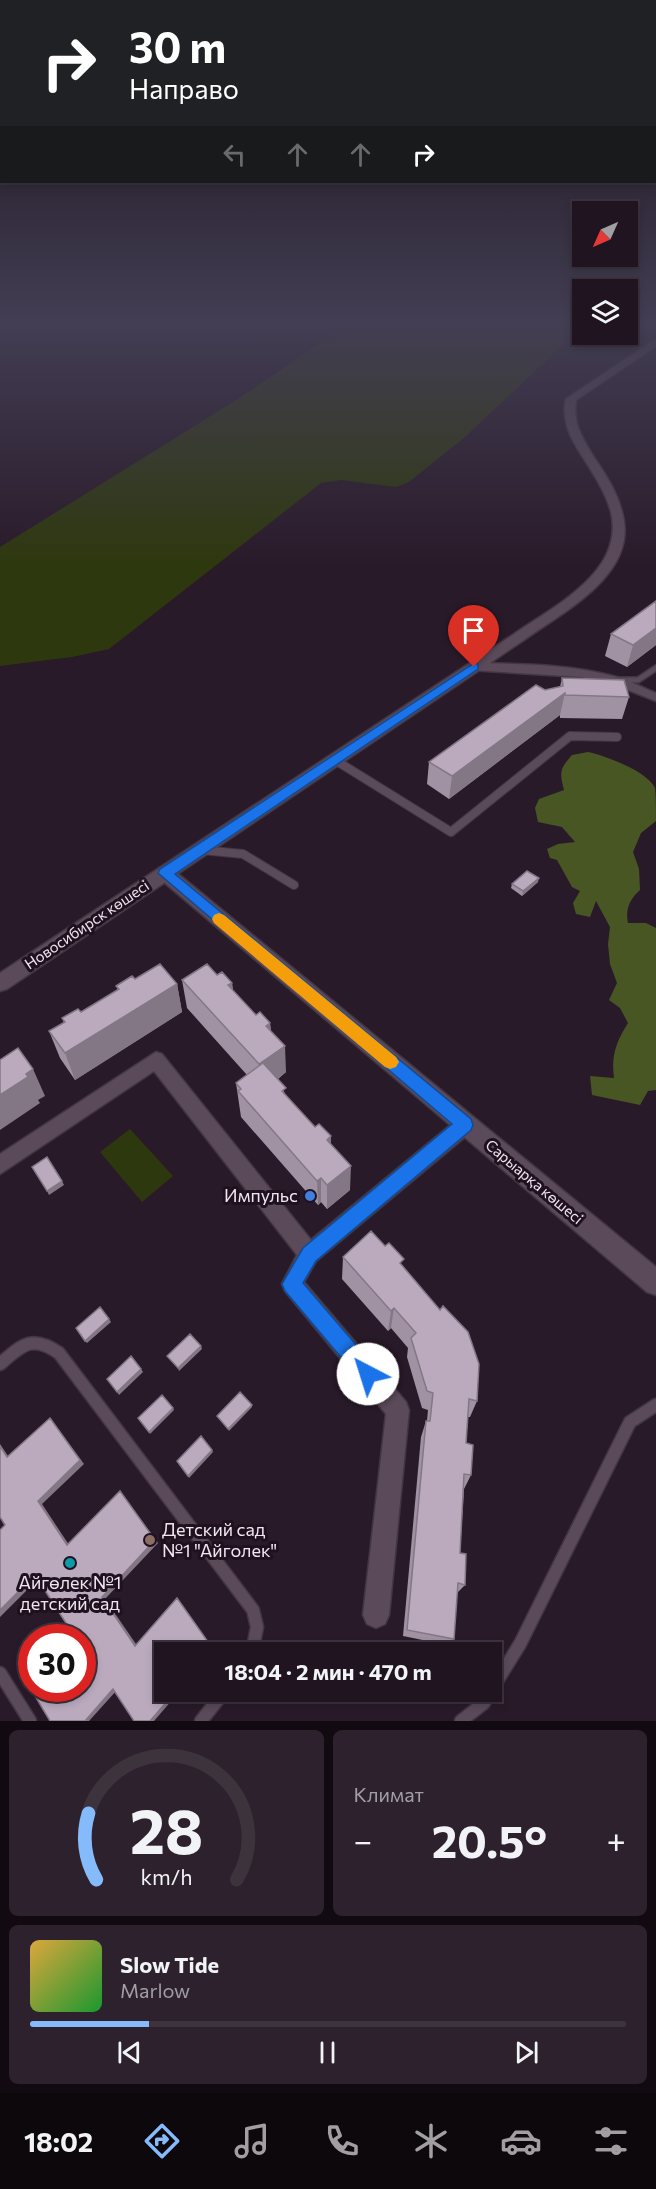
<!DOCTYPE html>
<html lang="ru">
<head>
<meta charset="utf-8">
<style>
	body { margin:0; font-family:Commissioner,sans-serif; background:#2c212c; color:#f1f3f6; height:100vh; display:flex; flex-direction:column; font-size:22px; white-space:nowrap }
	* { box-sizing:border-box; margin:0 }
	p { font-size:20px; color:#a19ea4 }
	.icon { flex:none; width:33px; height:33px; fill:none; stroke:currentColor; stroke-width:2; stroke-linecap:round; stroke-linejoin:round }
	.map { position:relative; height:1721px; overflow:hidden }
	.panel { display:flex; flex-direction:column; gap:9px; padding:9px; background:#110b11; flex:1 }
	.panel>* { flex:none }
	.banner { position:absolute; left:0px; top:0px; width:657px; height:183px; box-shadow:0 3px 9px #0003,0 0 0 2px #3c333d; background:#202124; color:#fff; overflow:hidden }
	.needle { width:39px; rotate:225deg }
	.tools { position:absolute; left:572px; top:201px; display:grid; gap:12px }
	.tools a { display:grid; place-items:center; width:66px; height:66px; border-radius:0px; background:#1f141f; box-shadow:0 3px 9px #0003,0 0 0 2px #3c333d; font-size:30px }
	.speed { position:absolute; left:18px; top:1624px; display:flex; gap:12px; font-size:30px; font-weight:700; text-align:center }
	.speed>* { display:grid; place-content:center; width:78px; height:78px; border-radius:50%; background:#1f141f; box-shadow:0 3px 9px #0003,0 0 0 2px #3c333d; line-height:1 }
	.speed .limit { border:9px solid #d22; background:#fff; color:#111 }
	.pin { position:absolute; display:grid; place-items:center; width:51px; height:51px; color:#fff; margin:-62px -26px; border-radius:50% 50% 50% 0; rotate:-45deg; box-shadow:0 0 6px #0007 }
	.pin .icon { rotate:45deg }
	.me { position:absolute; width:66px; margin:-33px; rotate:320deg; stroke-linejoin:round; filter:drop-shadow(0 0 4px #0008) }
	.turn { display:flex; align-items:center; gap:21px; height:126px; padding:0 30px; font-size:27px }
	.turn .icon { width:78px; height:78px; stroke-width:2.5 }
	.turn b { display:block; font-size:42px; line-height:51px }
	.lanes { display:flex; align-items:center; height:57px; padding:0 30px; background:#0003; justify-content:center; gap:30px; direction:ltr }
	.lanes .off { opacity:.35 }
	.big { font-size:45px; font-weight:700; line-height:1.1 }
	.panel .card { flex:1; display:flex; flex-direction:column; justify-content:center; gap:9px; min-width:0; padding:0 21px; border-radius:9px; background:#2c212c }
	.panel .dial { align-items:center; gap:0 }
	.dial svg { height:156px; overflow:visible; fill:none; stroke:#3c333d; stroke-width:7; stroke-linecap:round; text-anchor:middle }
	.dial text { fill:#f1f3f6; stroke:none }
	.song { display:flex; align-items:center; gap:18px }
	.cover { width:72px; height:72px; border-radius:9px; background:linear-gradient(135deg,hsl(40 70% 55%),hsl(130 70% 35%)) }
	.played { height:6px; border-radius:3px; background:linear-gradient(90deg,#85bbfb 20%,#3c333d 20%) }
	.keys { display:flex; justify-content:space-around; direction:ltr }
	.heat { display:flex; justify-content:space-between; align-items:center; font-size:33px; direction:ltr }
	.panel .tiles { flex:1; display:grid; gap:9px; grid-template-columns:1fr 1fr }
	.card:last-child { grid-column:span 2 }
	.trip { position:absolute; left:154px; top:1642px; width:348px; height:60px; border-radius:0px; background:#1f141f; box-shadow:0 3px 9px #0003,0 0 0 2px #3c333d; font-weight:700; line-height:60px; text-align:center }
	.tab-bar { display:flex; height:96px; justify-content:space-around; align-items:center; background:#0c080c; color:#a19ea4 }
	.tab-bar .icon { width:42px; height:42px }
	.tab-bar .on { color:#85bbfb }
	.tab-bar b { font-size:27px; color:#f1f3f6 }
	.map>svg:first-child { display:block }
	.green { fill:#2e380e }
	.forest { fill:#485623 }
	.lines { fill:none; stroke-linecap:round; stroke-linejoin:round }
	.service-far2-casing { stroke:#423642; stroke-width:8 }
	.service-far1-casing { stroke:#423642; stroke-width:10 }
	.service-casing { stroke:#423642; stroke-width:15 }
	.minor-casing { stroke:#423642; stroke-width:3 }
	.tertiary-casing { stroke:#423642; stroke-width:3 }
	.secondary-casing { stroke:#423642; stroke-width:3 }
	.service-far2 { stroke:#5b4a5a; stroke-width:5 }
	.service-far1 { stroke:#5b4a5a; stroke-width:8 }
	.service { stroke:#5b4a5a; stroke-width:12 }
	.minor { fill:#5b4a5a; fill-rule:evenodd }
	.tertiary { fill:#5b4a5a; fill-rule:evenodd }
	.secondary { fill:#5b4a5a; fill-rule:evenodd }
	.wall { fill:#a192a3 }
	.shaded-wall { fill:#837785 }
	.building { fill:#bbaabe; stroke:#837785; stroke-width:1.5 }
	.route { fill:#1a73e8; stroke:#114b97; stroke-width:1.5 }
	.slow { fill:#f59e0b }
	.shop-dot { fill:#3f7fe0; stroke:#1f111f; stroke-width:2 }
	.education-dot { fill:#8d6e63; stroke:#1f111f; stroke-width:2 }
	.culture-dot { fill:#0f9aa8; stroke:#1f111f; stroke-width:2 }
	.labels { text-anchor:middle; stroke-width:6; stroke-linejoin:round; paint-order:stroke }
	.street-label { font-size:15px; fill:#f0e6f0; stroke:#1f111f }
	.near-poi-label { font-size:18px; fill:#f0e6f0; stroke:#1f111f; text-anchor:end }
</style>
</head>
<body>
<div class="map">
<svg width="656" height="1721" viewBox="0 0 656 1721">
	<rect width="100%" height="100%" fill="#291a29"/>
	<path class="green" d="M347 325H582V334H627V325H652L632 343 627 344 566 342 465 437 409 482 396 487 341 480 321 483 109 649 72 657 0 666V547L238 399Z
		M130 1129 173 1176 142 1202 100 1152Z"/>
	<path class="forest" d="M588 752C606 756 647 771 655 788 656 796 656 812 656 821L641 833 633 852 639 869 640 890C630 899 625 909 628 923H646L656 928V1090L648 1091 640 1105 592 1095 590 1076 614 1078C611 1056 616 1042 628 1023L620 1008 609 1000 617 983 610 964 608 944 610 927 596 901 590 917 576 914 573 903 580 891 572 887 557 860 550 858 547 849 558 844 575 842 562 827 538 822 535 808 539 799 564 790C559 771 560 769 572 755Z"/>
	<g class="lines">
		<g class="service-far2-casing">
			<path id="service-far2" d="M616 680H638L656 668"/>
		</g>
		<g class="service-far1-casing">
			<path id="service-far1" d="M335 760 451 832 570 736 617 737
				M202 850 243 854 294 885"/>
		</g>
		<g class="service-casing">
			<path id="service" d="M0 1364C22 1345 32 1334 59 1353L253 1610 257 1627 252 1653
				M0 1673 30 1721
				M492 1689 520 1644 630 1422 656 1405
				M201 1721 224 1692
				M461 1721 484 1703 490 1692"/>
		</g>
		<g class="minor-casing">
			<path id="minor" d="M474 663C522 664 571 664 617 677 631 681 643 688 656 693V701L610 683 580 677 470 670 468 667 470 664Z
				M156 1052 162 1054 311 1240 458 1119 465 1116 472 1119 474 1125 472 1131 316 1261 304 1282 406 1402 409 1410 389 1615 385 1624 376 1628 367 1624 363 1615 386 1414 285 1291 282 1284 297 1255 154 1071 0 1174V1154Z"/>
		</g>
		<g class="tertiary-casing">
			<path id="tertiary" d="M165 866 171 868 656 1267V1295L647 1292 159 878 156 873 159 868Z"/>
		</g>
		<g class="secondary-casing">
			<path id="secondary" d="M656 339V346L576 400C572 424 583 439 595 459 606 475 617 492 622 512 640 573 565 611 524 640L7 989 0 991V973L514 634C554 606 625 572 611 512 606 493 594 475 584 459 571 439 561 422 566 399Z"/>
		</g>
		<use href="#service-far2" class="service-far2"/>
		<use href="#service-far1" class="service-far1"/>
		<use href="#service" class="service"/>
		<use href="#minor" class="minor"/>
		<use href="#tertiary" class="tertiary"/>
		<use href="#secondary" class="secondary"/>
	</g>
	<path class="wall" d="M656 601V645L627 667 605 656 611 634Z
		M562 678 629 697 622 719 560 718V715L449 799 427 784 429 762 545 690 560 687Z
		M538 882 522 896 511 888 512 884Z
		M217 975 232 983 233 991 256 1015 270 1023 271 1031 286 1072 278 1079 286 1096 331 1144 350 1190 327 1209 321 1202 318 1205 241 1117 236 1083 247 1075 187 1008 182 980Z
		M135 979 177 984 182 1012 75 1080 60 1058 49 1031 64 1023 62 1018 81 1012 118 990 116 986Z
		M343 1257 403 1266 477 1401 470 1417H468L466 1443 471 1475 464 1489 460 1553 465 1585 457 1593 454 1639 447 1645 403 1636 421 1437 426 1421H427L428 1410 422 1408 407 1357 408 1348 391 1328 388 1331 342 1279Z"/>
	<path class="shaded-wall" d="M656 628V645L627 667 633 645Z
		M565 693 560 715 449 799 452 776Z
		M539 878 538 882 522 896 523 891Z
		M232 983 235 1010 228 985Z
		M177 984 182 1012 75 1080 65 1053Z
		M270 1023 272 1050 266 1026Z
		M285 1046 286 1072 262 1091 259 1064Z
		M33 1069 45 1096 38 1100 40 1103 0 1130V1095Z
		M331 1136V1161L327 1140Z
		M351 1166 350 1190 327 1209V1185Z
		M321 1178V1202L318 1205 317 1181Z
		M62 1181 64 1185 49 1195 47 1191Z
		M394 1308 391 1328 388 1331 391 1311Z
		M109 1319 111 1322 87 1343 85 1341Z
		M201 1346 202 1349 179 1371 178 1368Z
		M141 1369 143 1372 119 1395 117 1392Z
		M252 1405V1407L229 1431 228 1429Z
		M173 1408 174 1410 150 1434 149 1432Z
		M50 1418 84 1464 42 1504 71 1548 67 1545 38 1501Z
		M0 1444 12 1462 7 1457 0 1446Z
		M212 1450 213 1452 189 1478 188 1476Z
		M120 1491 158 1543 105 1599 138 1647 135 1646 102 1597Z
		M35 1575 40 1577 0 1617V1610Z
		M177 1598 214 1650 212 1653H209Z
		M113 1689 117 1690 89 1721H85Z
		M175 1692H179L154 1721H150Z"/>
	<path class="building" d="M656 601V628L633 645 611 634Z
		M562 678 624 680 629 697 565 695V693L452 776 429 762 536 685 545 690 563 686Z
		M527 871 539 878 523 891 512 884Z
		M160 964 177 984 65 1053 49 1031 65 1022 62 1018 78 1009 81 1012 119 989 116 986 132 976 135 979Z
		M207 964 217 975 222 972 232 983 228 985 256 1015 260 1012 270 1023 266 1026 285 1046 259 1064 182 980Z
		M18 1048 33 1069 26 1074 28 1077 0 1095V1060Z
		M263 1063 286 1088 282 1091 315 1127 319 1124 331 1136 327 1140 351 1166 327 1185 321 1178 317 1181 238 1091 241 1089 236 1083Z
		M47 1157 62 1181 47 1191 32 1167Z
		M371 1231 385 1246 389 1243 404 1259 400 1263 440 1310 443 1306 468 1332 479 1364 477 1401 469 1399 466 1443 473 1445 471 1475 464 1474 460 1553 466 1554 465 1585 458 1583 454 1639 407 1630 426 1421H430L433 1393 427 1391 411 1338 416 1333 394 1308 391 1311 343 1257Z
		M100 1307 109 1319 85 1341 76 1328Z
		M190 1334 201 1346 178 1368 167 1356Z
		M131 1356 141 1369 117 1392 107 1379Z
		M240 1392 252 1405 228 1429 217 1416Z
		M162 1395 173 1408 149 1432 138 1418Z
		M50 1418 80 1460 38 1501 67 1545 120 1491 155 1540 102 1597 135 1646 177 1598 213 1649 209 1653H165V1692H175L150 1721H134L113 1689 85 1721H50L29 1686 32 1684V1689H82V1638H75V1637L35 1575 0 1610V1530L5 1525 0 1517V1446L7 1457Z
		M201 1436 212 1450 188 1476 177 1461Z"/>
	<linearGradient id="sky" x2="0" y2="1"><stop stop-color="#170e17"/><stop offset="0.57" stop-color="#433e54"/><stop offset="1" stop-color="#433e54" stop-opacity="0"/></linearGradient>
	<rect width="656" height="566" fill="url(#sky)"/>
	<path class="route" d="M474 663 478 664V669L175 874 471 1119 473 1125 471 1130 316 1261 303 1283 375 1367 378 1374 375 1381 368 1384 361 1381 285 1291 282 1284 303 1248 452 1124 158 873 160 869Z"/>
	<path class="slow" d="M219 913 224 915 396 1057 399 1062 396 1067 390 1069 385 1067 214 923 212 919 214 915Z"/>
	<circle class="shop-dot" cx="310" cy="1196" r="6"/>
	<circle class="education-dot" cx="150" cy="1540" r="6"/>
	<circle class="culture-dot" cx="70" cy="1563" r="6"/>
	<g class="labels">
		<g class="street-label">
			<text transform="translate(87 925) rotate(-34)" y="5">Новосибирск көшесі</text>
			<text transform="translate(534 1182) rotate(40)" y="5">Сарыарқа көшесі</text>
		</g>
		<g class="near-poi-label">
			<text x="298" y="1202">Импульс</text>
			<text x="162" y="1536" text-anchor="start">Детский сад<tspan x="162" dy="21">№1 "Айголек"</tspan></text>
			<text x="70" y="1589" text-anchor="middle">Айгөлек №1<tspan x="70" dy="21">детский сад</tspan></text>
		</g>
	</g>
</svg>
<div class="tools">
<a><svg class="needle" viewBox="-14 -14 28 28"><path d="M0-13l5 13h-10z" fill="#e53935"/><path d="M0 13l5-13h-10z" fill="#a19ea4"/></svg></a>
<a><svg class="icon" aria-label="layers" viewBox="0 0 24 24"><path d="M12 4l9 5-9 5-9-5zM3 14l9 5 9-5"/></svg></a>
</div>
<div class="speed"><div class="limit">30</div></div>
<div class="pin" style="left:474px;top:667px;background:#d93025"><svg class="icon" aria-label="arrive" viewBox="0 0 24 24"><path d="M6 21V4h12l-3 4 3 4H6"/></svg></div>
<svg class="me" style="left:368px;top:1374px" viewBox="-20 -20 40 40"><circle r="19" fill="#fff"/><path d="M0-13L10 11 0 6-10 11z" fill="#1a73e8"/></svg>
<div class="trip">18:04 · 2 мин · 470 m</div>
<div class="banner">
<div class="turn"><svg class="icon" aria-label="right" viewBox="0 0 24 24"><path d="M7 20v-9h11M14 6l5 5-5 5"/></svg><div><b>30 m</b>Направо</div></div>
<div class="lanes"><svg class="icon off" aria-label="left" viewBox="0 0 24 24"><path d="M17 20v-9H6M10 6l-5 5 5 5"/></svg><svg class="icon off" aria-label="ahead" viewBox="0 0 24 24"><path d="M12 20V5M6 11l6-6 6 6"/></svg><svg class="icon off" aria-label="ahead" viewBox="0 0 24 24"><path d="M12 20V5M6 11l6-6 6 6"/></svg><svg class="icon" aria-label="right" viewBox="0 0 24 24"><path d="M7 20v-9h11M14 6l5 5-5 5"/></svg></div>
</div>
</div>
<section class="panel">
<div class="tiles">
<div class="card dial"><svg viewBox="0 0 100 80">
<path d="M14 69A42 42 0 1 1 86 69"/>
<path d="M14 69A42 42 0 0 1 10 35" stroke="#85bbfb"/>
<text x="50" y="56" font-size="32" font-weight="700">28</text>
<text x="50" y="72" font-size="11">km/h</text>
</svg></div>
<div class="card"><p>Климат</p>
<div class="heat"><a>−</a><b class="big">20.5°</b><a>+</a></div>
</div>
<div class="card">
<div class="song"><i class="cover"></i><div><b>Slow Tide</b><p>Marlow</p></div></div>
<div class="played"></div>
<div class="keys"><svg class="icon" aria-label="previous" viewBox="0 0 24 24"><path d="M18 5L8 12l10 7zM5 5v14"/></svg><svg class="icon" aria-label="pause" viewBox="0 0 24 24"><path d="M8 5v14M16 5v14"/></svg><svg class="icon" aria-label="next" viewBox="0 0 24 24"><path d="M6 5l10 7-10 7zM19 5v14"/></svg></div>
</div>
</div>
</section>
<nav class="tab-bar">
<b>18:02</b>
<svg class="icon on" aria-label="directions" viewBox="0 0 24 24"><path d="M12 3l9 9-9 9-9-9zM9 14v-3h6M13 9l2 2-2 2"/></svg>
<svg class="icon" aria-label="music" viewBox="0 0 24 24"><path d="M9 18V5l10-2v13"/><circle cx="6" cy="18" r="3"/><circle cx="16" cy="16" r="3"/></svg>
<svg class="icon" aria-label="phone" viewBox="0 0 24 24"><path d="M5 4h4l2 5-3 2q2 4 5 5l2-3 5 2v4C11 20 4 13 5 4z"/></svg>
<svg class="icon" aria-label="climate" viewBox="0 0 24 24"><path d="M12 3v18M4 7l16 10M4 17L20 7"/></svg>
<svg class="icon" aria-label="car" viewBox="0 0 24 24"><path d="M5 17H2v-5l4-1 3-4h7l3 4 3 1v5h-3M9 17h6M6 11h13"/><circle cx="7" cy="17" r="2"/><circle cx="17" cy="17" r="2"/></svg>
<svg class="icon" aria-label="filters" viewBox="0 0 24 24"><path d="M4 7h16M4 17h16"/><circle cx="9" cy="7" r="2"/><circle cx="15" cy="17" r="2"/></svg>
</nav>
</body>
</html>
